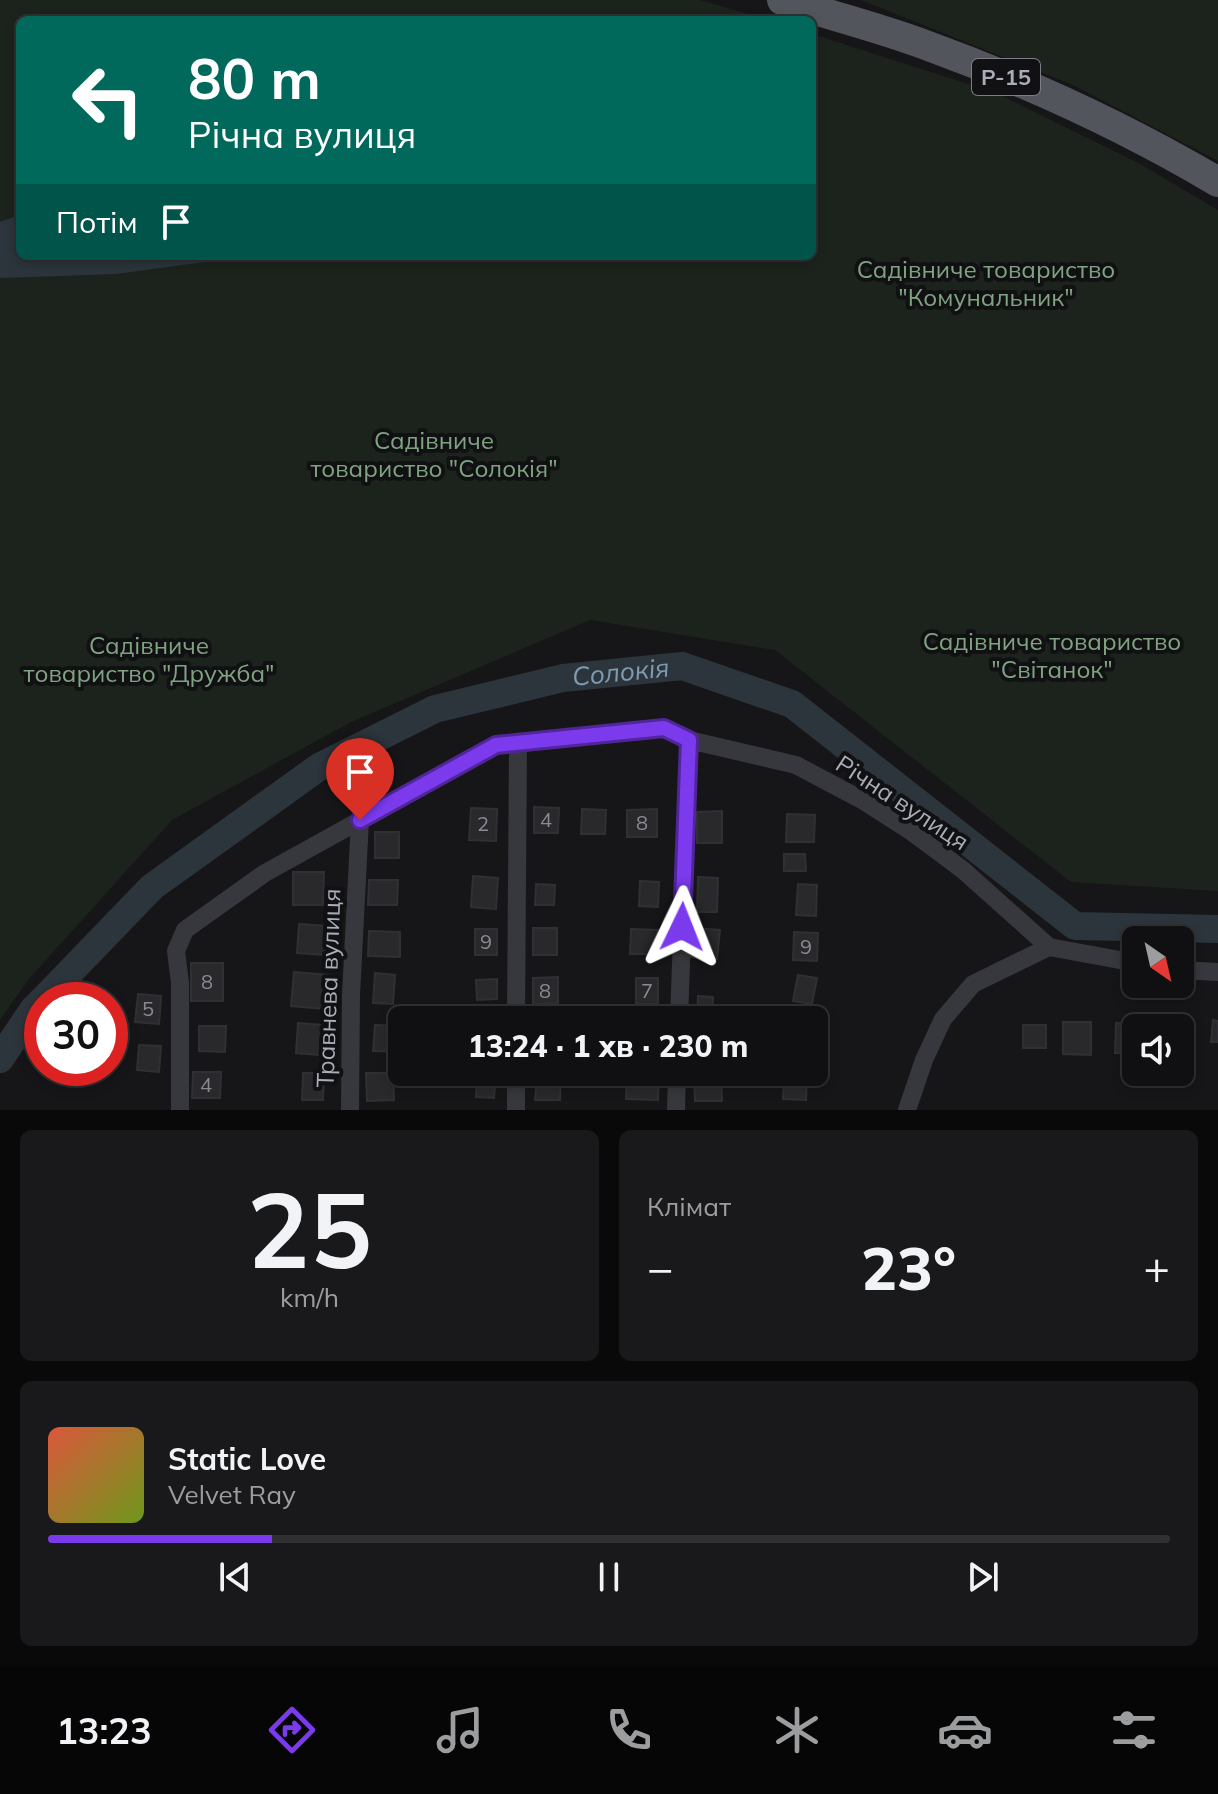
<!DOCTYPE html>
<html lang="uk">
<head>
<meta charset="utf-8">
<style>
	body { margin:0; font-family:Mulish,sans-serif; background:#19191b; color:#f1f3f6; height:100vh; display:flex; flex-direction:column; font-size:30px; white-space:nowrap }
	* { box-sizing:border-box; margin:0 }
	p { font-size:26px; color:#9c9d9f }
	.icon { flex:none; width:44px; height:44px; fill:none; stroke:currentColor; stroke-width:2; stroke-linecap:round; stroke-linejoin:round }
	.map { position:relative; height:1110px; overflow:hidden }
	.drawer { display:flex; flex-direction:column; gap:20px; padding:20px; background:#09090a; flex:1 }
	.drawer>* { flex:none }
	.banner { position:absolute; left:16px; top:16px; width:800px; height:244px; border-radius:12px; box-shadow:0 4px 12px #0003,0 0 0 2px #303032; background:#00695c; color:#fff; overflow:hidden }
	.needle { width:52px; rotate:146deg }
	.fabs { position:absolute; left:1122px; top:926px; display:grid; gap:16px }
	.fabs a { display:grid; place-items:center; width:72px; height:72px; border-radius:12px; background:#101012; box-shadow:0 4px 12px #0003,0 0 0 2px #303032; font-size:40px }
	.speed { position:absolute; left:24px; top:982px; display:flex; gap:16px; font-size:40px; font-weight:700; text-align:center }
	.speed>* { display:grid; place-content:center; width:104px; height:104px; border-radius:50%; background:#101012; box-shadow:0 4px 12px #0003,0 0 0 2px #303032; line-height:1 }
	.speed .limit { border:12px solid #d22; background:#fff; color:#111 }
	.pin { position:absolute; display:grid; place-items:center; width:68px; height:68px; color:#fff; margin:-82px -34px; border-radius:50% 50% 50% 0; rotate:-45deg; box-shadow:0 0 8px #0007 }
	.pin .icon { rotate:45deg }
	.me { position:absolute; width:88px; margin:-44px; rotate:2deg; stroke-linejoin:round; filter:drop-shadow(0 0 6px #0008) }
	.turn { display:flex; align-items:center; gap:28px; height:168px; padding:0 40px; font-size:36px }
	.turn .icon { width:104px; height:104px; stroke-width:2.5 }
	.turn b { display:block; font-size:56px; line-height:68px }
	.then { display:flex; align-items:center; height:76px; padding:0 40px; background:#0003; gap:16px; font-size:30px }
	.big { font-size:60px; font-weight:800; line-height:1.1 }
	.drawer .card { flex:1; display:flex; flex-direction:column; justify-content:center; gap:12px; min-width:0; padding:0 28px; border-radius:12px; background:#19191b }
	.drawer .dial { align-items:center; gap:0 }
	.dial b { font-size:104px; line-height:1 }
	.song { display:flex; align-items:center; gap:24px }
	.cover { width:96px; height:96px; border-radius:12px; background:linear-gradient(135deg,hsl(10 70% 55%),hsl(80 70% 35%)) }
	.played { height:8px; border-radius:4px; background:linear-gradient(90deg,#7c3aed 20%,#303032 20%) }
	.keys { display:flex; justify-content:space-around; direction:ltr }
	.heat { display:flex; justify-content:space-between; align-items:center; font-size:44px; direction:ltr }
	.drawer .tiles { flex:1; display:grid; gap:20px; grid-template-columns:1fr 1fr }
	.card:last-child { grid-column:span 2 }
	.trip { position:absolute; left:388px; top:1006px; width:440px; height:80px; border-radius:12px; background:#101012; box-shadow:0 4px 12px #0003,0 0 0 2px #303032; font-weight:800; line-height:80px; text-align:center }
	.tabs { display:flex; height:128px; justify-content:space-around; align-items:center; background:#060607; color:#9c9d9f }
	.tabs .icon { width:56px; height:56px }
	.tabs .current { color:#7c3aed }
	.tabs b { font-size:36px; color:#f1f3f6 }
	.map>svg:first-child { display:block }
	.green { fill:#1c231d }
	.water { fill:#2c353c }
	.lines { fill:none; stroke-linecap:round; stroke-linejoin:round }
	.river { stroke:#2c353c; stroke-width:28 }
	.building { fill:#29292c; stroke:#303034; stroke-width:2 }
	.street { stroke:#37383d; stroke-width:18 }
	.primary { stroke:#53555c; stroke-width:30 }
	.route-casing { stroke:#51269a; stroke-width:20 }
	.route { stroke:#7c3aed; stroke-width:14 }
	.labels { text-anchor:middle; stroke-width:8; stroke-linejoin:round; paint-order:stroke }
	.number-label { font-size:20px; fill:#888b94 }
	.shield { fill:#111113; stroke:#7b7e86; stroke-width:2 }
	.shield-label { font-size:22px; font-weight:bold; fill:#a8adb8 }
	.park-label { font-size:24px; fill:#7fa381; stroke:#111113 }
	.street-label { font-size:24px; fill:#a8adb8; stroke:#111113 }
	.water-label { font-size:26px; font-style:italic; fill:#7f9bb3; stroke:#111113 }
</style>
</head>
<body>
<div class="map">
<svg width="1218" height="1110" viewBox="0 0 1218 1110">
	<rect width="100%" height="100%" fill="#161618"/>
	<path class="green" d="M0 0H700L768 20H20V256H812V34L996 93 1140 164 1218 210V891L1071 882 775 650 590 620 351 722 172 820 28 980 0 1020Z
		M861 0H1218V161L1073 85Z"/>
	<path class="water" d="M20 215V256H235L234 258 116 274 0 278V222Z"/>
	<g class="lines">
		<g class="river">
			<path id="s1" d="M43 1000 152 887 319 767 435 709 563 678 682 666 792 704 1075 926 1218 929"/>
			<path d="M0 1059 33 1010 42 1001"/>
		</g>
	</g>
	<path class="building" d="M534 807 559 808 558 833H534Z
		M471 808 497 809 496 841 469 840Z
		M582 809 606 810 605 834H581Z
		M657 809V837H627V810Z
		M722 811V843H697V812Z
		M787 814 815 815 814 842H786Z
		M375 832H399V858H375Z
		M784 854H805L806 871H784Z
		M293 872H324L323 905H293Z
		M473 876 498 878 496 909 471 907Z
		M698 877 718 878 717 912H697Z
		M369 880H398L397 905H368Z
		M640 881 659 882 658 907 639 906Z
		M536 884 555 885 554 905H535Z
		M798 884 817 885 816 916 796 915Z
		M299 924 327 926 325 955 297 953Z
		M533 928H557V955H533Z
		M694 928 720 930 717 959 691 957Z
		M475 929H497V955H475Z
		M631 929 658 930 657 954H630Z
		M369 931 400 932V957L368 956Z
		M794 932 818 933 817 961 793 960Z
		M191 963H223V1001H191Z
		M294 972 328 975 325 1009 291 1006Z
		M375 973 395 975 393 1004 373 1003Z
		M798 975 817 978 812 1004 793 1001Z
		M558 977V1003L533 1004V978Z
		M636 978H658V1004H636Z
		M497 979V999L477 1000 476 980Z
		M138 994 161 996 159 1024 135 1022Z
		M698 996 713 997 712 1019 697 1018Z
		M1213 1020 1218 1021V1042H1211Z
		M1063 1022H1091V1055L1063 1054Z
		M1165 1022H1190V1045H1180V1028H1165Z
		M298 1023 322 1025 320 1055 296 1053Z
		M1116 1023 1142 1024V1028H1136V1053H1115Z
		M375 1025 398 1026 397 1052 373 1051Z
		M1023 1025H1046V1048H1023Z
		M199 1026H226L225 1052 199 1051Z
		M814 1028H817L816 1054H814Z
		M139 1045 161 1046 159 1072 137 1070Z
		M193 1072H221L220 1098H192Z
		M303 1073H324L323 1100H302Z
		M366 1073H393L394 1100 367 1101Z
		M477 1074 496 1076 494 1098 476 1097Z
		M627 1074 659 1076 658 1100 626 1099Z
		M694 1074H721L722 1101H695Z
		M537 1076H561L560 1100H535Z
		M784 1076 807 1077 806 1100 783 1099Z"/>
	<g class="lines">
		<path class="street" d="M1049 947 1136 963
			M1180 970 1218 972
			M516 1020 518 743
			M679 1020 689 740
			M180 1110V983L176 951 185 930 265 873 496 745 664 728 689 740 796 765 862 800 912 832 963 870 1049 947
			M350 1110 351 995 360 820
			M516 1110V1072
			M676 1110 677 1072
			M907 1110 924 1060 943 1019 973 984 1049 947"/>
		<path class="primary" d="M782 0C829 15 877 27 923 44 1025 81 1125 127 1218 182"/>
	</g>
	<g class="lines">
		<g class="route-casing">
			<path id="route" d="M360 820 496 745 664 728 689 740 682 927"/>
		</g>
		<use href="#route" class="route"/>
	</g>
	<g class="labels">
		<g class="number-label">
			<text x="546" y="827">4</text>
			<text x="642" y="830">8</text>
			<text x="483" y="831">2</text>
			<text x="486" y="949">9</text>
			<text x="806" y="954">9</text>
			<text x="207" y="989">8</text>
			<text x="545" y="998">8</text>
			<text x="647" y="998">7</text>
			<text x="148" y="1016">5</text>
			<text x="206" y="1092">4</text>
		</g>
		<rect class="shield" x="972" y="59" width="68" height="36" rx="6"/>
		<g class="shield-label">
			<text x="1006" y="85">Р-15</text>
		</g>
		<g class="park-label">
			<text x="986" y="278">Садівниче товариство<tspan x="986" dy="28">"Комунальник"</tspan></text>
			<text x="434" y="449">Садівниче<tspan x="434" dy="28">товариство "Солокія"</tspan></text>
			<text x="1052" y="650">Садівниче товариство<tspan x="1052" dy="28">"Світанок"</tspan></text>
			<text x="149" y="654">Садівниче<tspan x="149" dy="28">товариство "Дружба"</tspan></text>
		</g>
		<g class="street-label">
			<text transform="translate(902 803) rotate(33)" y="8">Річна вулиця</text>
			<text transform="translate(329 988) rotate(-88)" y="8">Травнева вулиця</text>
		</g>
		<g class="water-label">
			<text dy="9" stroke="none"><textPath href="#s1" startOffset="682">Солокія</textPath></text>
		</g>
	</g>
</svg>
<div class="fabs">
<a><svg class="needle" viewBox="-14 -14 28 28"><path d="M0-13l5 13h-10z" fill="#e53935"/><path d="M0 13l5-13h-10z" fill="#9c9d9f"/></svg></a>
<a><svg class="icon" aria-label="sound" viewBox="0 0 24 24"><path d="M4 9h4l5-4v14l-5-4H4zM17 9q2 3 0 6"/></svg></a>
</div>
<div class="speed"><div class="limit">30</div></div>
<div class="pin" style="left:360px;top:820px;background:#d93025"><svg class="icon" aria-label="arrive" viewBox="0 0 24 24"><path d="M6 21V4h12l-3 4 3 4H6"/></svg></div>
<svg class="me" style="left:682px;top:927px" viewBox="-20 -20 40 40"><path d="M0-17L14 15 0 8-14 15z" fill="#7c3aed" stroke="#fff" stroke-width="4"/></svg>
<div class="trip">13:24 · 1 хв · 230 m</div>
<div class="banner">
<div class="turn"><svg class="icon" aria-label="left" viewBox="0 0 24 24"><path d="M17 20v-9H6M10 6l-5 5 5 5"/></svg><div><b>80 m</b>Річна вулиця</div></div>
<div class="then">Потім<svg class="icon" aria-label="arrive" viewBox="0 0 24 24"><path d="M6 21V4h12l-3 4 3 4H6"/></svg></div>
</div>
</div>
<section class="drawer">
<div class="tiles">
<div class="card dial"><b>25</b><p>km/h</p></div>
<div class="card"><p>Клімат</p>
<div class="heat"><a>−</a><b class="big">23°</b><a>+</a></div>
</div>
<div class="card">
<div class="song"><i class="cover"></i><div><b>Static Love</b><p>Velvet Ray</p></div></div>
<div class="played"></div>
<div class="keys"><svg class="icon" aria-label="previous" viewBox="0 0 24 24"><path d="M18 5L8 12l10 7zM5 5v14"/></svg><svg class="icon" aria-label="pause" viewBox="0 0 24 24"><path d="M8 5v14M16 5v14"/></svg><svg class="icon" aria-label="next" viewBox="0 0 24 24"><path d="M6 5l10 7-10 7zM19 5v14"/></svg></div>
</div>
</div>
</section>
<nav class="tabs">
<b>13:23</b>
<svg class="icon current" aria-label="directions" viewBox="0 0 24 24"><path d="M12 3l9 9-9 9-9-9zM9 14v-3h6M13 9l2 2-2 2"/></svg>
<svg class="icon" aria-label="music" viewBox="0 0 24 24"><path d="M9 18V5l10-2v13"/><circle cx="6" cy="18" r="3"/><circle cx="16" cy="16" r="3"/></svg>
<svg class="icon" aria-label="phone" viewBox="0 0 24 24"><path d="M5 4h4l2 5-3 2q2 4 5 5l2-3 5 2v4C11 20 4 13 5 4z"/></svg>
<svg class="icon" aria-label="climate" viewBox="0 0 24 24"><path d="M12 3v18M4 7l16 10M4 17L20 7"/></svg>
<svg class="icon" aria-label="car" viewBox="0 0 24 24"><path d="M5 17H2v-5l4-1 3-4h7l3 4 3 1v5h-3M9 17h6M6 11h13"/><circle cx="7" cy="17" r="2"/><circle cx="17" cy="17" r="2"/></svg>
<svg class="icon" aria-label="filters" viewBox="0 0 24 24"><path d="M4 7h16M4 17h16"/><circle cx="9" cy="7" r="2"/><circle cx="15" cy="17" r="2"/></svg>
</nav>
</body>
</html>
